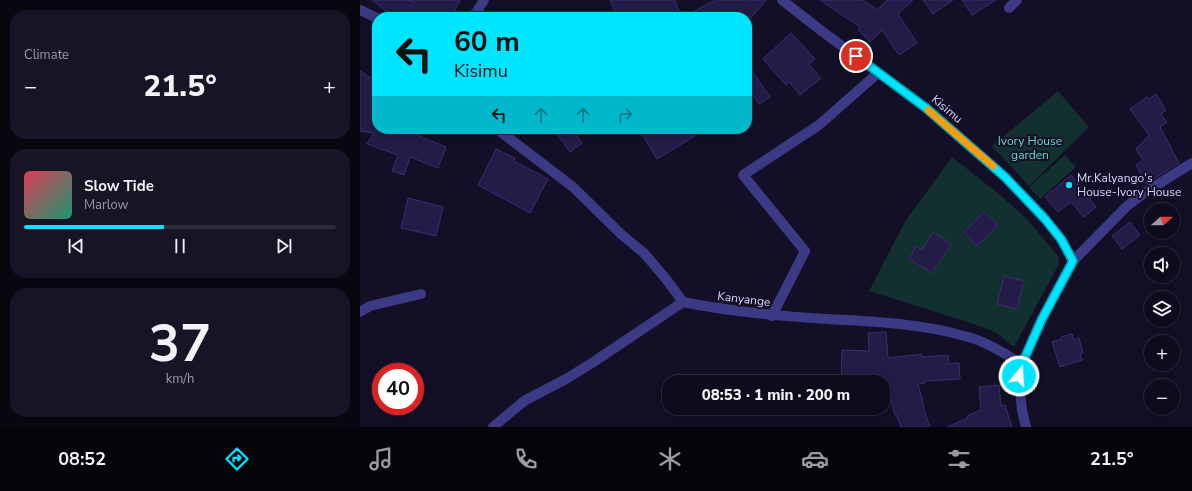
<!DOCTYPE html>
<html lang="en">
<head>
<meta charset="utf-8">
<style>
	body { margin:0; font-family:"Nunito Sans",sans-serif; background:#171425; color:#f1f3f6; height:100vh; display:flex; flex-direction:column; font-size:15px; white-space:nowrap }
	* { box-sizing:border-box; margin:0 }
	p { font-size:13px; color:#9b9ba3 }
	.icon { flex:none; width:22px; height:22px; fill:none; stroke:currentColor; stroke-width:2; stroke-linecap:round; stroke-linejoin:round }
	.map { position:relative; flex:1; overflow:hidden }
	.drawer { display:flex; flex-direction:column; gap:10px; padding:10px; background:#08060f; width:360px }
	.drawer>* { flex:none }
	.hud { position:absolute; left:12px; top:12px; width:380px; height:122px; border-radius:16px; box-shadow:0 2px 10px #0003,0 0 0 1px #2e2b3b; background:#00e5ff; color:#111; overflow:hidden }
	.needle { width:26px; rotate:69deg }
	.controls { position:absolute; left:784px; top:203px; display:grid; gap:8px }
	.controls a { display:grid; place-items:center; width:36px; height:36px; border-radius:50%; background:#0e0b1c; box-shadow:0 2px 10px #0003,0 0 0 1px #2e2b3b; font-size:20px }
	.speed { position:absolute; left:12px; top:363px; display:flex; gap:8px; font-size:20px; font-weight:700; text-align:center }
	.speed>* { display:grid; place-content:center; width:52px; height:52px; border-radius:50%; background:#0e0b1c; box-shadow:0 2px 10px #0003,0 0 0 1px #2e2b3b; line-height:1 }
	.speed .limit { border:6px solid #d22; background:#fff; color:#111 }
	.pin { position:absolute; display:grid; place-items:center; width:34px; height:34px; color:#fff; margin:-17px; border:2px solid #fff; border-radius:50%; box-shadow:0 1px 4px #0007 }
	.me { position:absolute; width:44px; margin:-22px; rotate:18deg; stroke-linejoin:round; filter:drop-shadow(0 0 3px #0008) }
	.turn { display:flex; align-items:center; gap:14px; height:84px; padding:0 16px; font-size:18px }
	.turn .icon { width:52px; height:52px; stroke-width:2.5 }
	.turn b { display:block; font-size:28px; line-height:34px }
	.lanes { display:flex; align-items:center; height:38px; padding:0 16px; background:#0003; justify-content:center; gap:20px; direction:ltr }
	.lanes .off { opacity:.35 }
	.big { font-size:30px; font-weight:800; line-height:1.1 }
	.drawer .tile { flex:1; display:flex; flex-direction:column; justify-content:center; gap:6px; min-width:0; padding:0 14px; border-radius:16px; background:#171425 }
	.drawer .dial { align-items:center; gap:0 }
	.dial b { font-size:52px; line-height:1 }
	.song { display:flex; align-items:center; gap:12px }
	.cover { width:48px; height:48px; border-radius:6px; background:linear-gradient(135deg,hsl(350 70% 55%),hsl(160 70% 35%)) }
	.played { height:4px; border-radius:2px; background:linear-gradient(90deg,#00e5ff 45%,#2e2b3b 45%) }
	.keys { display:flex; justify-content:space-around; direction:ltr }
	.heat { display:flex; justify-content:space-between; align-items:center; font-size:22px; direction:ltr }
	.trip { position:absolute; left:302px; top:375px; width:228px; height:40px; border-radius:16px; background:#0e0b1c; box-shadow:0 2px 10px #0003,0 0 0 1px #2e2b3b; font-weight:800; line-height:40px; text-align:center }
	.tabs { display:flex; height:64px; justify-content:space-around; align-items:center; background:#06040b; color:#9b9ba3 }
	.tabs .icon { width:28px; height:28px }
	.tabs .selected { color:#00e5ff }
	.tabs b { font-size:18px; color:#f1f3f6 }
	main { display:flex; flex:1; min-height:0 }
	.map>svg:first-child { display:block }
	.green { fill:#12302f }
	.building { fill:#241b47; stroke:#3b2d73 }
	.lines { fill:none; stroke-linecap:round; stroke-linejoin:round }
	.minor { stroke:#3d3a85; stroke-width:10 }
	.route-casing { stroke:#0095a6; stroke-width:10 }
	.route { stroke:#00e5ff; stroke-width:7 }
	.slow { stroke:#f59e0b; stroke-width:7 }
	.poi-dot { fill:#00e5ff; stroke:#130f26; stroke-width:1.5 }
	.labels { text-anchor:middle; stroke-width:4; stroke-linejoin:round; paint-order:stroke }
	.street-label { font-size:12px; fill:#d9d4ff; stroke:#130f26 }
	.park-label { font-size:12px; fill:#5fe0c0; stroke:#130f26 }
	.poi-label { font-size:12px; fill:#d9d4ff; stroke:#130f26; text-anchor:start }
</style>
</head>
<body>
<main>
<section class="drawer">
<div class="tile"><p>Climate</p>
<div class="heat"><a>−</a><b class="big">21.5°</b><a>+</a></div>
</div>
<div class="tile">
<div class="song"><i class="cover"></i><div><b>Slow Tide</b><p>Marlow</p></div></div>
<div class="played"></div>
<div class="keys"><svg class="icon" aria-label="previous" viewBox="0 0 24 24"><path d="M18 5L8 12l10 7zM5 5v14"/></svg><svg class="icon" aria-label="pause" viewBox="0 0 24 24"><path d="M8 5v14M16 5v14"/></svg><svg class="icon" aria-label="next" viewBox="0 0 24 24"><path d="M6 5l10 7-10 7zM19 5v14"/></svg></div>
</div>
<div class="tile dial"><b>37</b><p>km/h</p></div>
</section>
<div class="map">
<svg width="832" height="427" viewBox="0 0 832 427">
	<rect width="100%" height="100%" fill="#130f26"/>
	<path class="green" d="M698 91 729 127 669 186 632 146Z
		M705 155 716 167 680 199 669 187Z
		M592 157 639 194 666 218 698 256 699 264 654 347 635 332 608 322 509 291 546 220Z"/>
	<path class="building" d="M12 0H44L51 6 53 3 46 0H100L92 17H81L68 11 65 16 66 17H34Z
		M250 0H315L321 17H257Z
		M356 0H406L390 19 387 17H323Z
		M460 0H503L517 10 527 0H553L538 14 557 43 539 55 522 30 510 42 498 30 500 27Z
		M563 0H593L573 14Z
		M602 0H636L612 15Z
		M431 33 455 59 449 64 461 78 440 95 429 82 426 85 403 59Z
		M387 63 410 97 399 104 387 86Z
		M0 71 17 82V129H54L60 131 59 136 86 147 78 168 50 157 44 175 32 171 38 155 7 144 14 133 0 131Z
		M796 94 806 110 801 114 807 122 800 127 819 163 786 184 776 165 783 160 776 149 789 135 770 109 787 97 789 99Z
		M194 129H212L222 143 210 152Z
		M279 129H346L297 159Z
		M136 149 155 158 154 161 188 179 170 213 118 185Z
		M711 175 736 207 724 217 711 202 698 212 685 197Z
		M48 198 83 207 76 236 41 228Z
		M624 212 638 225 617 246 604 232Z
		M770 222 780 235 762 249 752 236Z
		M573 232 591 244 572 273 549 259 556 246 562 250Z
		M644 276 664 281 657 309 637 304Z
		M526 332 528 358 562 354V357L588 355 589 364 599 363 600 379 565 381V383L558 384 564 406 563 407 570 427H541L536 414 535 415 531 400 523 401V382H481L482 350 509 351 508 333Z
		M712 334 714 340 719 338 723 353 720 354 722 360 700 367 692 342 702 339 701 337Z
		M639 385 641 406 645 405 652 427H587L608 418 607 416 621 410 619 387Z"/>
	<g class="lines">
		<path class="minor" d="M422 0 463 32 566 108 645 177 685 219 701 239 713 261
			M649 8 657 0
			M0 10 17 18
			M110 17 116 13 124 0
			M137 129 213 187 262 235 284 253 306 279 323 302
			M0 312 10 306 61 294
			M412 316 445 251 383 175 459 125 518 73
			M133 427 164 401 206 379 232 363 323 302C371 312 418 316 467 319 515 322 561 323 608 337 627 342 645 354 662 364
			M666 427 662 410 660 391 659 377 662 364 682 319 713 261 767 206 784 193 832 163"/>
	</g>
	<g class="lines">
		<g class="route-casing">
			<path id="route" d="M496 56 566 108 645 177 685 219 701 239 713 261 682 319 662 364 659 376"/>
		</g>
		<use href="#route" class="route"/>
		<path class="slow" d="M568 110 633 166"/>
	</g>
	<circle class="poi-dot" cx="709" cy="185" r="4"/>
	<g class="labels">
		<g class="street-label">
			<text transform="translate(587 109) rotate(40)" y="4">Kisimu</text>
			<text transform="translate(384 299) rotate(7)" y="4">Kanyange</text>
		</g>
		<g class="park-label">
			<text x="670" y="145">Ivory House<tspan x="670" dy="14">garden</tspan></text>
		</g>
		<g class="poi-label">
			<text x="717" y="182">Mr.Kalyango's<tspan x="717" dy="14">House-Ivory House</tspan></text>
		</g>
	</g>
</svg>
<div class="controls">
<a><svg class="needle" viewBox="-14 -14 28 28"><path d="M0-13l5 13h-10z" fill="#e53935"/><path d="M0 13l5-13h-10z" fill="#9b9ba3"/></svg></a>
<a><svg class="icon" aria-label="sound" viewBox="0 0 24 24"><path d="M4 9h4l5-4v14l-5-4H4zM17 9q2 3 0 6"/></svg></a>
<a><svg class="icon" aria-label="layers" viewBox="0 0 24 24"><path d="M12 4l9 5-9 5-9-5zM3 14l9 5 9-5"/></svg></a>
<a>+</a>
<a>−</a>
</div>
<div class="speed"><div class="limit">40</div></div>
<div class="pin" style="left:496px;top:56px;background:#d93025"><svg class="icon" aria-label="arrive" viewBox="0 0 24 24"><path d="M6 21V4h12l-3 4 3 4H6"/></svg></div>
<svg class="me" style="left:659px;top:376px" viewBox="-20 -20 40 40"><circle r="17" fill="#00e5ff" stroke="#fff" stroke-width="3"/><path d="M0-11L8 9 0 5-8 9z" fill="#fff"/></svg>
<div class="trip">08:53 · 1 min · 200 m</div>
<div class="hud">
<div class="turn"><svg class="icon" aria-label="left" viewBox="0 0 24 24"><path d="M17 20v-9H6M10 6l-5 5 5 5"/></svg><div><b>60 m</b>Kisimu</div></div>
<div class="lanes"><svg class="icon" aria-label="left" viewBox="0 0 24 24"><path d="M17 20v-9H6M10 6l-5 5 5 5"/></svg><svg class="icon off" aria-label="ahead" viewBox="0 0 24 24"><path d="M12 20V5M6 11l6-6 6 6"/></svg><svg class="icon off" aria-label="ahead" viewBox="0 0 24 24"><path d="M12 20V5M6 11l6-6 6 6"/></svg><svg class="icon off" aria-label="right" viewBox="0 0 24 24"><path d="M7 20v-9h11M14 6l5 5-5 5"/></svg></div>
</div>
</div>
</main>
<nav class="tabs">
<b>08:52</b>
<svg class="icon selected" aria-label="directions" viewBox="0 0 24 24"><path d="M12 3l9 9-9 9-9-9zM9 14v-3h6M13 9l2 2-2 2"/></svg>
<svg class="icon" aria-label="music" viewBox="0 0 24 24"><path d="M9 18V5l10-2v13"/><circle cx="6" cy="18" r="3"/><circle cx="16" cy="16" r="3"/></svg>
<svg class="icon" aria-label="phone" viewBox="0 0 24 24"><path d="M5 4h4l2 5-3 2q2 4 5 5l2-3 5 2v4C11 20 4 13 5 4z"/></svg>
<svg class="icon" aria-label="climate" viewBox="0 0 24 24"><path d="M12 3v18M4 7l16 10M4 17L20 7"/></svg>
<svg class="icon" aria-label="car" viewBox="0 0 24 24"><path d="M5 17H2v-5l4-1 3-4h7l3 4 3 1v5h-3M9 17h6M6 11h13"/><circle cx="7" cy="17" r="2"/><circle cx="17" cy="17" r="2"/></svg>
<svg class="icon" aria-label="filters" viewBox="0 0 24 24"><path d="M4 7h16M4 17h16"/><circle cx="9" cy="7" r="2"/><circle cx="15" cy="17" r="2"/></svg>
<b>21.5°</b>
</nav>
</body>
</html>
